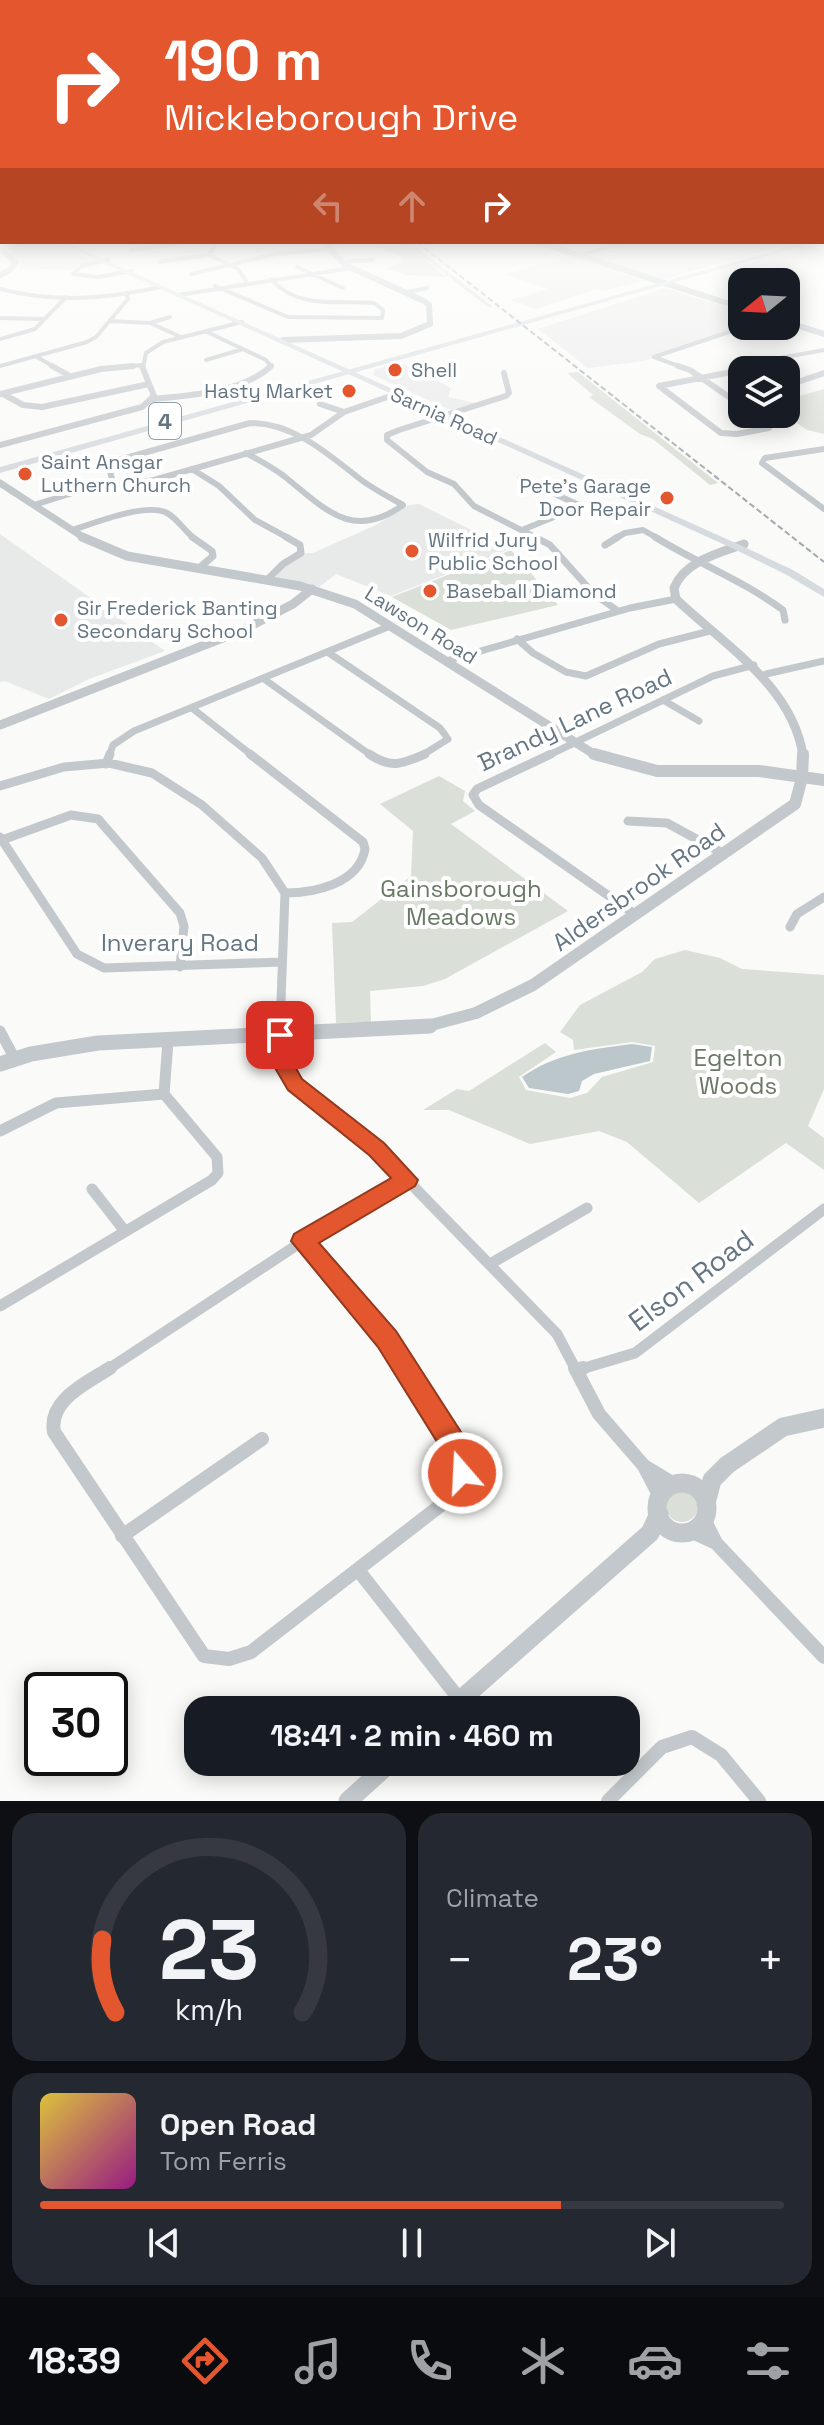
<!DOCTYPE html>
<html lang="en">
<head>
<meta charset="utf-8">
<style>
	body { margin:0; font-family:"Space Grotesk",sans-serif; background:#242831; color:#f1f3f6; height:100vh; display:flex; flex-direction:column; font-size:30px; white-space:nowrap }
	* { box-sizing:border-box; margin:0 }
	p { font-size:26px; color:#9ea1a6 }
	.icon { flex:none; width:44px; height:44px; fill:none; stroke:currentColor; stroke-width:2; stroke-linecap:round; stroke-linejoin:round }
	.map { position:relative; height:1801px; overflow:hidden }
	.drawer { display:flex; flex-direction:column; gap:12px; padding:12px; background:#0d0f14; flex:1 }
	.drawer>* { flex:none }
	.hud { position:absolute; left:0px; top:0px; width:824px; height:244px; box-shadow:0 4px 20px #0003; background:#e4572e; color:#fff; overflow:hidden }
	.needle { width:52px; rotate:252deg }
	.buttons { position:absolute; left:728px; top:268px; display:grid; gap:16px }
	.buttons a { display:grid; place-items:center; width:72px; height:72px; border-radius:16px; background:#171b24; box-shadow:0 4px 20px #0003; font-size:40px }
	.speed { position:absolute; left:24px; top:1672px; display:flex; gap:16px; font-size:40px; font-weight:700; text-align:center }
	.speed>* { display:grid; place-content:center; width:104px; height:104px; border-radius:50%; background:#171b24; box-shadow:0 4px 20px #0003; line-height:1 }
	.speed .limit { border:4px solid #111; border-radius:12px; background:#fff; color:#111 }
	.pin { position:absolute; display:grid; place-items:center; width:68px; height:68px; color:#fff; margin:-34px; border-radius:16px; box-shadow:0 4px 12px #0006 }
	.me { position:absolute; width:88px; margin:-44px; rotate:341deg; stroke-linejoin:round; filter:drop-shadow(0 0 6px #0008) }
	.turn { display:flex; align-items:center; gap:28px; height:168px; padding:0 32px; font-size:36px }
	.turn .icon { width:104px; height:104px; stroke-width:2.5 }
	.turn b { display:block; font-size:56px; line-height:68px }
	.lanes { display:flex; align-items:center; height:76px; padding:0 32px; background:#0003; justify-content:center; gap:40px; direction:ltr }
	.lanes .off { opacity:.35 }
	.big { font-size:60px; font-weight:700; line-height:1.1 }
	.drawer .card { flex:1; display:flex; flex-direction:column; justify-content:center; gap:12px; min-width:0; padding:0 28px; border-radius:24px; background:#242831 }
	.drawer .dial { align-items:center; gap:0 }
	.dial svg { height:208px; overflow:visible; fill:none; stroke:#363941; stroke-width:7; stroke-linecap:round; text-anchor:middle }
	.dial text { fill:#f1f3f6; stroke:none }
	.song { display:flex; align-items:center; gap:24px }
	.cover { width:96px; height:96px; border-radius:12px; background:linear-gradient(135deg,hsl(50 70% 55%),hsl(310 70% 35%)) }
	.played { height:8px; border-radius:4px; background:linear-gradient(90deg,#e4572e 70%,#363941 70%) }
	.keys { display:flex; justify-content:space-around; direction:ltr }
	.heat { display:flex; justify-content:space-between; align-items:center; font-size:44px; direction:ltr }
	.drawer .tiles { flex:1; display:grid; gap:12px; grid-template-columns:1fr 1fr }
	.card:last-child { grid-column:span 2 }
	.trip { position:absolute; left:184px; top:1696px; width:456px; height:80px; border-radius:24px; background:#171b24; box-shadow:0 4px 20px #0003; font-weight:700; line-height:80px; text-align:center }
	.tabs { display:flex; height:128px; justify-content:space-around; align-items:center; background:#090b0e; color:#9ea1a6 }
	.tabs .icon { width:56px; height:56px }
	.tabs .current { color:#e4572e }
	.tabs b { font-size:36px; color:#f1f3f6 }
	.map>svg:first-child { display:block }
	.built { fill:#e8e9e9 }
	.green { fill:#dadfd7 }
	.water { fill:#bbc7cb }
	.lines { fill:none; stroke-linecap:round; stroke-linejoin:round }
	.minor-far5 { stroke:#c3c8cc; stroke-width:4 }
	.minor-far4 { stroke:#c3c8cc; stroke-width:6 }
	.minor-far3 { stroke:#c3c8cc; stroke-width:7 }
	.minor-far2 { stroke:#c3c8cc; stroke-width:9 }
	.minor-far1 { stroke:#c3c8cc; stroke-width:11 }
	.minor { stroke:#c3c8cc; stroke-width:14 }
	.tertiary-far5 { stroke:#c3c8cc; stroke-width:6 }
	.tertiary-far4 { stroke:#c3c8cc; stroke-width:7 }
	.tertiary-far3 { stroke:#c3c8cc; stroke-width:9 }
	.tertiary-far2 { stroke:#c3c8cc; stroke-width:12 }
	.tertiary-far1 { stroke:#c3c8cc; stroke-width:15 }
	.tertiary { stroke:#c3c8cc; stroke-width:19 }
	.secondary { fill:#d6dbdf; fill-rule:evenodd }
	.primary { fill:#d6dbdf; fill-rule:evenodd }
	.rail { stroke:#a2aab0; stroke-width:2; stroke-dasharray:6 3; stroke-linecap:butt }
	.route { fill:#e4572e; stroke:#94391e; stroke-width:2 }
	.poi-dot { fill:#e4572e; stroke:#fff; stroke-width:3 }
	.labels { text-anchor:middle; stroke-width:8; stroke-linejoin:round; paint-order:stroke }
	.far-poi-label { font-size:20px; fill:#657683; stroke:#fff; text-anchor:start }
	.far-street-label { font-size:20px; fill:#657683; stroke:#fff }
	.shield { fill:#fff; stroke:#939fa8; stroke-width:2 }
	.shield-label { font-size:22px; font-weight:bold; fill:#657683 }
	.street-label { font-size:24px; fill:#657683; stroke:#fff }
	.park-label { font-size:24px; fill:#687a64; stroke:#fff }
	.near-street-label { font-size:28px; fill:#657683; stroke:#fff }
</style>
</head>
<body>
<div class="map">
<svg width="824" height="1801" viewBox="0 0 824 1801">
	<rect width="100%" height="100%" fill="#fafaf8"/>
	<path class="built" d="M9 242H54L96 261 71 270 19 268 21 259 1 246Z
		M638 242H797L659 280 582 255Z
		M572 256 645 281 602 291 596 289 536 309 511 300 548 289 505 274Z
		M665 288 742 312V326L644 361 588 368 538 329Z
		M402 363 451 388 448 397 475 403 451 410 373 375 375 369Z
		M419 504 510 549 391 596 336 574 319 587 275 578 285 565 305 553H313L376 525 408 505Z
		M0 534 78 589 165 651 89 679 49 699 5 681 0 682Z"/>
	<path class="green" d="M399 242H410L492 306 488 307 409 246 446 277 407 275 387 269 401 262 402 257 377 247 401 245Z
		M578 372 718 483 710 485 653 439 640 434 589 397 593 395 567 373Z
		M824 389V434L807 430 784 414 786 400Z
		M511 550 558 605 451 630 392 597Z
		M439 776 465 791 463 801 475 811 451 824 568 911 445 979 423 986 370 991 371 1022 336 1023 332 923 352 922 411 876 413 831 380 804Z
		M685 950 720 958 742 969 824 975V1089L808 1126 824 1138V1170L786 1143 699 1203 627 1142 599 1131 530 1144 449 1110H423L457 1089 469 1091 545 1043 556 1052 519 1077 526 1090 570 1098 587 1093 602 1077 653 1062 655 1046 632 1042 574 1050 573 1040 560 1032 580 1005 642 972 655 959Z
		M666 1506a16 16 0 1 1 32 0a16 16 0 1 1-32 0Z"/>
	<path class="water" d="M632 1044 652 1047 650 1061 594 1074 582 1081 579 1091 568 1094 529 1088 522 1077C555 1054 591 1049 632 1044Z"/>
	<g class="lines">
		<path class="minor-far5" d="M200 242H245
			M215 244 209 255 238 269 246 281
			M326 244 349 242
			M131 250 188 242
			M579 255 630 242
			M108 260 82 266 73 274 98 277 131 271
			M159 262 209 255
			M343 262 373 260
			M297 267 343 288
			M191 274 276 254 331 249
			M215 286 288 317 382 318 383 310 374 303C337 300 298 310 271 279
			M0 289C54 303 106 299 160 287
			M407 292 427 288
			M178 295 352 268
			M0 318 44 319
			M110 321 150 323 181 337
			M150 323 170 317
			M205 331 266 360 271 366 269 368
			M0 339 35 329 66 297
			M37 357 56 368
			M206 360 243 349
			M0 366 87 342 96 337 128 299 127 295
			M113 368 142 365
			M143 368 146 353 163 342 242 322
			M684 368 654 357 747 326
			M749 368 774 359 824 350"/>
		<path class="minor-far4" d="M52 366 70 376
			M678 366 690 370 742 406
			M742 370 659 386 721 433 737 434 769 428 753 414
			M743 370 755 366
			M504 373 509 393 506 396 399 430 387 435V440L427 472 454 484 474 506 539 539
			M786 386 824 373
			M0 394 101 369 133 366
			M3 394 23 405 42 407 149 384
			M152 399C188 396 244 392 271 366
			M320 404 344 412
			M0 445 142 407 154 396 142 366
			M824 449 765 458 762 463 824 509
			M192 469 219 486 255 520 290 539
			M520 478 581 506 522 530
			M114 486 109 468 115 461 250 423C293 423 327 453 360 479 373 489 389 497 403 505 352 542 324 508 284 476 272 467 259 460 246 453
			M34 505 79 491 154 480 311 435 344 412 402 392
			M73 530C94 523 147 502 167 513 178 519 185 532 195 539
			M614 539 625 533 643 530 659 539"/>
		<path class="minor-far3" d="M192 537 212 551 213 556 198 569
			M535 537 550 545 594 594 618 611
			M655 537C697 563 744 581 783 610L785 620
			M605 545 618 537
			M267 580 283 564 301 553 300 545 286 537
			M517 639 533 653 566 672 586 676 659 644 710 631
			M329 653 440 728 448 739 421 756
			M446 661 630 608 676 599
			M766 674 824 661
			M264 679 372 756
			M663 700 699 721
			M192 708 253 756
			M109 756 113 745 134 731 390 626
			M547 756 713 676 754 665"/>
		<path class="minor-far2" d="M250 754 363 842 365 849C359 884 314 893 285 893
			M369 754C391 769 402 764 425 754
			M551 754 477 789 473 795 479 805 636 915
			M106 764 110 754
			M0 786 64 767 109 763 152 773 202 805 262 858 285 893 280 1028
			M628 821 667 823 724 854
			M0 837 77 954 104 968 282 962
			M2 840 71 815 98 819 180 913 184 926 180 967
			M790 927 797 914 824 897"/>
		<path class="minor-far1" d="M280 1026 282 1061 295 1085 377 1149 557 1334 576 1370
			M0 1031 15 1059
			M0 1131 56 1103 164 1094
			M92 1189 124 1230
			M303 1241 387 1339 407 1370
			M303 1241 407 1180
			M490 1264 587 1208
			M0 1306 212 1180 218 1173 217 1157 164 1094 168 1041
			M107 1370 303 1241
			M578 1370 635 1353 824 1209"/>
		<path class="minor" d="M110 1368C87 1383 48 1400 54 1432L204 1656 229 1659 251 1652 454 1495 462 1473 461 1455 406 1368
			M575 1368 599 1414 644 1466 659 1495
			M578 1370 583 1368
			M644 1466 674 1484
			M705 1521 716 1543 824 1657
			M692 1532 716 1543
			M122 1536 262 1439
			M358 1570 460 1700
			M608 1801 662 1747 692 1737 721 1755 759 1801"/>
		<path class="tertiary-far5" d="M538 242 742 308
			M0 249 16 262 10 270 0 275
			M786 322 824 334
			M283 340 401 336 430 324 429 305 424 301 345 265 324 242"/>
		<path class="tertiary-far4" d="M0 483 86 539"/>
		<path class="tertiary-far3" d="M82 537 127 556 300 586 355 604 597 756
			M744 544C719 553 685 561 674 588L676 599C723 644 793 686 803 756
			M0 725 243 630 293 604 312 589"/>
		<path class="tertiary-far2" d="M594 754 657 771H759L824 780
			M420 1028 476 1013 533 985 795 804 802 778 803 754"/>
		<path class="tertiary-far1" d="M0 1064 31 1054 98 1043 430 1026"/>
		<path class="tertiary" d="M657 1508a25 25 0 1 1 50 0a25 25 0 1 1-50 0Z
			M706 1503 712 1480 727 1465 783 1427 824 1418
			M449 1710 650 1533 659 1514
			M348 1801 391 1762"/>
		<path class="secondary" d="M57 242H65L740 545 793 570 824 589V597L785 574 734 549Z"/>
		<path class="primary" d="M824 234V238L822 239V235Z
			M806 242H816L0 473V467Z"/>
		<path class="rail" d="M417 242 824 562"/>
	</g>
	<linearGradient id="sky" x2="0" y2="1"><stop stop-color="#96bcdc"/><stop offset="0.48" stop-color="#fdfdfc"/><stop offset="1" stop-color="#fdfdfc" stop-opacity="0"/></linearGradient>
	<rect width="824" height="483" fill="url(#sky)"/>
	<path class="route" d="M280 1028 288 1030 292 1061 302 1079 384 1143 418 1180 415 1186 319 1243 396 1331 470 1446 475 1473 471 1482 462 1486 452 1482 447 1458 378 1347 291 1241 294 1234 391 1178 369 1155 288 1090 271 1061 270 1035 273 1030Z"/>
	<g class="poi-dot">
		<circle cx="395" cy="370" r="8"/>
		<circle cx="349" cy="391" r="8"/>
		<circle cx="25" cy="474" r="8"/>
		<circle cx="667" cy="498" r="8"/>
		<circle cx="412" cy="551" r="8"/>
		<circle cx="430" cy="591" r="8"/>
		<circle cx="61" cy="620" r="8"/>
	</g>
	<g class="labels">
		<g class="far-poi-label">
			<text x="411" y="377">Shell</text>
			<text x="333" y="398" text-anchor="end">Hasty Market</text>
			<text x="41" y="469">Saint Ansgar<tspan x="41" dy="23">Luthern Church</tspan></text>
			<text x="651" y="493" text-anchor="end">Pete's Garage<tspan x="651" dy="23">Door Repair</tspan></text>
			<text x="428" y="547">Wilfrid Jury<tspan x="428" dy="23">Public School</tspan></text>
			<text x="446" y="598">Baseball Diamond</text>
			<text x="77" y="615">Sir Frederick Banting<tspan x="77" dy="23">Secondary School</tspan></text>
		</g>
		<g class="far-street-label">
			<text transform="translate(444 416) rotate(24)" y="7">Sarnia Road</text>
			<text transform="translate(421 625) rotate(32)" y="7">Lawson Road</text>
		</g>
		<rect class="shield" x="149" y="403" width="32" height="36" rx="6"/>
		<g class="shield-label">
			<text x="165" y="429">4</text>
		</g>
		<g class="street-label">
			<text transform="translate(575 720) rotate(-25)" y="8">Brandy Lane Road</text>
			<text transform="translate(639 887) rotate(-35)" y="8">Aldersbrook Road</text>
			<text x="180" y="951">Inverary Road</text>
		</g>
		<g class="park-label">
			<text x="461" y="897">Gainsborough<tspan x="461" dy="28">Meadows</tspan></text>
			<text x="738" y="1066">Egelton<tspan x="738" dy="28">Woods</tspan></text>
		</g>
		<g class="near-street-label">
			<text transform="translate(691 1280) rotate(-37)" y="10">Elson Road</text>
		</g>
	</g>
</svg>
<div class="buttons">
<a><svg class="needle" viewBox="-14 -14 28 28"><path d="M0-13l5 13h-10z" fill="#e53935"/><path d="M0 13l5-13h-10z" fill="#9ea1a6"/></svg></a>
<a><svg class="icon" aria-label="layers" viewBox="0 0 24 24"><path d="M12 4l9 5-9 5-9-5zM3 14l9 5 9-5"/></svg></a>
</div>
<div class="speed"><div class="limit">30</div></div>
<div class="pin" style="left:280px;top:1035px;background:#d93025"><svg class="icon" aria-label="arrive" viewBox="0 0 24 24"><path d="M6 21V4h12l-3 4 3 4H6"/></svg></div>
<svg class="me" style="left:462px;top:1473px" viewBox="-20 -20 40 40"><circle r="17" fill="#e4572e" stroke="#fff" stroke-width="3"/><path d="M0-11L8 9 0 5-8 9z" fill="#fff"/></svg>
<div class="trip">18:41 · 2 min · 460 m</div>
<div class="hud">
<div class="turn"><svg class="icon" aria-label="right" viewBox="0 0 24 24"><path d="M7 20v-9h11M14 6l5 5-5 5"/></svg><div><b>190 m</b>Mickleborough Drive</div></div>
<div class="lanes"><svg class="icon off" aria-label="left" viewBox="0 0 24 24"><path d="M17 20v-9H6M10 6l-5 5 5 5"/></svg><svg class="icon off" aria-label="ahead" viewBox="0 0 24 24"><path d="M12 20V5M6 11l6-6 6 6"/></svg><svg class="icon" aria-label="right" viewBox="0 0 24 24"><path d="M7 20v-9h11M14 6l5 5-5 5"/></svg></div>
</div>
</div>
<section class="drawer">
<div class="tiles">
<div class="card dial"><svg viewBox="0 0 100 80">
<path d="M14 69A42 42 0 1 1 86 69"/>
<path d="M14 69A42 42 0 0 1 9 41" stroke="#e4572e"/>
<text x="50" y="56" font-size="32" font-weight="700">23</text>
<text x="50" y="72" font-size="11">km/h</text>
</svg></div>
<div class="card"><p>Climate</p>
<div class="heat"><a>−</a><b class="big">23°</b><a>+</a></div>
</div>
<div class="card">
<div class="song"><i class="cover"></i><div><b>Open Road</b><p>Tom Ferris</p></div></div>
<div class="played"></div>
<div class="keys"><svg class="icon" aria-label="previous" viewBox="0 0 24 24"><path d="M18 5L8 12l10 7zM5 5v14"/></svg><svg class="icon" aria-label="pause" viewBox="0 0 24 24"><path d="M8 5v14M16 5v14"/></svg><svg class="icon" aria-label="next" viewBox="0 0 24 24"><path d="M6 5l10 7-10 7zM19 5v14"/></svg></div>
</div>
</div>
</section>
<nav class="tabs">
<b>18:39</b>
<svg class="icon current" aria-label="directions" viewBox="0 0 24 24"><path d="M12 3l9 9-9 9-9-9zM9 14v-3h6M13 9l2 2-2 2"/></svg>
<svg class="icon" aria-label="music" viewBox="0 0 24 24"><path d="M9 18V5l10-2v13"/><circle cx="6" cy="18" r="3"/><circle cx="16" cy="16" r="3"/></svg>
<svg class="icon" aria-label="phone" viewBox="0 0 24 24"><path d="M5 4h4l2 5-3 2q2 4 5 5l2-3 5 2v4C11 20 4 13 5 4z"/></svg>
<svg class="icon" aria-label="climate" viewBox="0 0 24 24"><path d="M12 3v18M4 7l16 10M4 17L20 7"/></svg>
<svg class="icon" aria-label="car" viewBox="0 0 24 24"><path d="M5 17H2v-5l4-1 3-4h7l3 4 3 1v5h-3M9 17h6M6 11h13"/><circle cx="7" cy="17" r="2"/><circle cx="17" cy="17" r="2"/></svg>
<svg class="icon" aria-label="filters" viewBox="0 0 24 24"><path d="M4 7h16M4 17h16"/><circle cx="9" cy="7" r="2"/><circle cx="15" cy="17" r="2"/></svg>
</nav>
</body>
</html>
